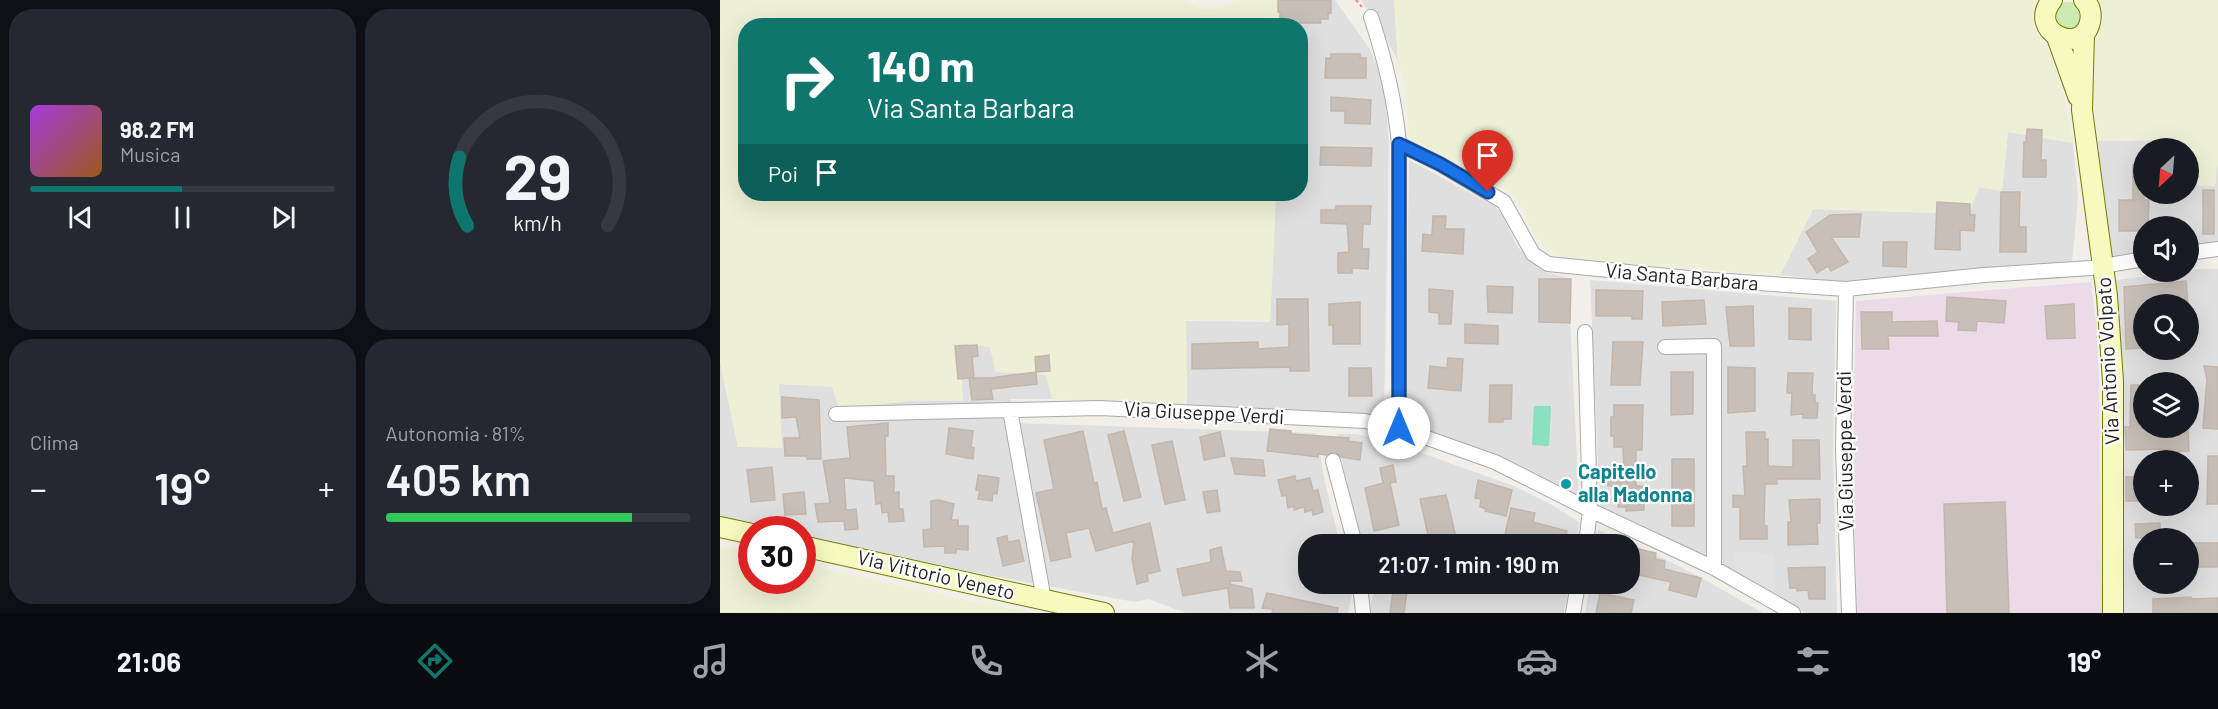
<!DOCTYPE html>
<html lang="it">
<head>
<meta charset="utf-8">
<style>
	body { margin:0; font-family:Barlow,sans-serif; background:#242831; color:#f1f3f6; height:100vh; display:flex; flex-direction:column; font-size:22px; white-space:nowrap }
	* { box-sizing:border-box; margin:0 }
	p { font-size:20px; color:#9ea1a6 }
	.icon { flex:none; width:33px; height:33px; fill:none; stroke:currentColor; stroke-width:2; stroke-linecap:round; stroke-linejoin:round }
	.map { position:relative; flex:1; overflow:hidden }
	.panel { display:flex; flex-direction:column; gap:9px; padding:9px; background:#0d0f14; width:720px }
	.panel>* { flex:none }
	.banner { position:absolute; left:18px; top:18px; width:570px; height:183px; border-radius:24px; box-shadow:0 6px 24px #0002; background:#0f766e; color:#fff; overflow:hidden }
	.needle { width:39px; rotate:206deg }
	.fabs { position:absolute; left:1413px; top:138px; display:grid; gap:12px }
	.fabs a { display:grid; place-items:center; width:66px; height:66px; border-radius:50%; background:#171b24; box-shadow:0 6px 24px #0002; font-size:30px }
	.speed { position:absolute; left:18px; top:516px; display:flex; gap:12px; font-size:30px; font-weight:700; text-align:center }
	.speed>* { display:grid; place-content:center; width:78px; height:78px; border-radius:50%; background:#171b24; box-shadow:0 6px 24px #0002; line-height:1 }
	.speed .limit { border:9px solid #d22; background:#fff; color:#111 }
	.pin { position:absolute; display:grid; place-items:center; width:51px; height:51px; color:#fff; margin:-62px -26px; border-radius:50% 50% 50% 0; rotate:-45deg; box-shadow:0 0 6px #0007 }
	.pin .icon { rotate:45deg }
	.me { position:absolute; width:66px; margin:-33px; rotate:0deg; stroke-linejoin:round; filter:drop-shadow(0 0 4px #0008) }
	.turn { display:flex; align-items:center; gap:21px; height:126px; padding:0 30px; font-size:27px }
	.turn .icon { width:78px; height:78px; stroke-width:2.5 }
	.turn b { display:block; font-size:42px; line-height:51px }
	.then { display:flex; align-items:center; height:57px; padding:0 30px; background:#0003; gap:12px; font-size:22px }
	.big { font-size:45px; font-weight:600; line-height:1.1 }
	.panel .tile { flex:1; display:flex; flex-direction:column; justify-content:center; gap:9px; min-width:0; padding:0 21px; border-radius:24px; background:#242831 }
	.panel .dial { align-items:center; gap:0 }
	.dial svg { height:156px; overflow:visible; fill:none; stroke:#363941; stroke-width:7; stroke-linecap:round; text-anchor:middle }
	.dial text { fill:#f1f3f6; stroke:none }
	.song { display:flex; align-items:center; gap:18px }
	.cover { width:72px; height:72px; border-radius:9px; background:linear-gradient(135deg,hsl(280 70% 55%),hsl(30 70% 35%)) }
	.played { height:6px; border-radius:3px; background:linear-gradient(90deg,#0f766e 50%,#363941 50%) }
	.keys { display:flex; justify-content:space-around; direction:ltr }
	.heat { display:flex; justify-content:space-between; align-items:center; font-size:33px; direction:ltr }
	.charge { height:9px; border-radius:4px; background:linear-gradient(90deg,#34c759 81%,#363941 0) }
	.panel .tiles { flex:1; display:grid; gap:9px; grid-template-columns:repeat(2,1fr) }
	.trip { position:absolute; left:578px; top:534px; width:342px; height:60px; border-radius:24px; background:#171b24; box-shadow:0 6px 24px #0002; font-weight:600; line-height:60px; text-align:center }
	.tabs { display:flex; height:96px; justify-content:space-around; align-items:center; background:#090b0e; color:#9ea1a6 }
	.tabs .icon { width:42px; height:42px }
	.tabs .on { color:#0f766e }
	.tabs b { font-size:27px; color:#f1f3f6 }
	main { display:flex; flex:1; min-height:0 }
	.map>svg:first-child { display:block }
	.residential { fill:#e0dfdf; fill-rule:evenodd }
	.industrial { fill:#ebdbe8 }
	.farmland { fill:#eef0d5 }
	.grass { fill:#cdebb0 }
	.pitch { fill:#88e0be }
	.parking { fill:#e2e2e2 }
	.building { fill:#c7bfb8; stroke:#c4b6ab; stroke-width:1.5 }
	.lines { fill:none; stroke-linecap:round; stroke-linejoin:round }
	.street-casing { stroke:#a9a9a9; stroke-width:16 }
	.secondary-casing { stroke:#707d05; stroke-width:22 }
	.path { stroke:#fa8072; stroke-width:2; stroke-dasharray:3 3; stroke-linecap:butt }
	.street { stroke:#fff; stroke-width:14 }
	.secondary { stroke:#f7fabf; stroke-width:20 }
	.route-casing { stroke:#114b97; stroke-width:15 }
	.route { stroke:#1a73e8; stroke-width:10 }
	.culture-dot { fill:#0f9aa8; stroke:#fff; stroke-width:2 }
	.labels { text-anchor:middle; stroke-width:4.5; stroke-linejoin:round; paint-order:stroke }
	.street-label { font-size:20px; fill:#222; stroke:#fff }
	.culture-label { font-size:20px; font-weight:bold; fill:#0d838f; stroke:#fff; text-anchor:start }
</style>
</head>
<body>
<main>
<section class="panel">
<div class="tiles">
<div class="tile">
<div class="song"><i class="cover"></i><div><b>98.2 FM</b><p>Musica</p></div></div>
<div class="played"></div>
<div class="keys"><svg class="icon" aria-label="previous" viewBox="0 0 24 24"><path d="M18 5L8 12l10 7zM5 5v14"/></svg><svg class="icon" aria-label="pause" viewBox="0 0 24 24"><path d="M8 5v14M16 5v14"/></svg><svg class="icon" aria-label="next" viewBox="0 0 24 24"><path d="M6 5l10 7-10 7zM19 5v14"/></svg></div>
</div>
<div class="tile dial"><svg viewBox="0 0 100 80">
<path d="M14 69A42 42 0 1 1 86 69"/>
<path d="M14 69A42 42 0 0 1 10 34" stroke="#0f766e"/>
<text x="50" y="56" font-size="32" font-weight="700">29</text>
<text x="50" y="72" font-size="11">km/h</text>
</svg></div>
<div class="tile"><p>Clima</p>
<div class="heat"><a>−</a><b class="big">19°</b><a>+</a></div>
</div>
<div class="tile"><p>Autonomia · 81%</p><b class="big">405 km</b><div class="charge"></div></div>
</div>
</section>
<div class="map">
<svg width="1498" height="613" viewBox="0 0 1498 613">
	<rect width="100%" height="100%" fill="#f2efe9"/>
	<path class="residential" d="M564 0H615L649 48 659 69 664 85 669 143 664 419 638 414 467 405 466 321 550 322 556 194H580V26L563 25Z
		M641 0H674L678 61 666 38Z
		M1288 132 1353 143 1358 197 1352 263 1126 282 1060 275 1093 209 1248 214 1259 187 1282 191Z
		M1442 140V148H1424V194H1468L1469 185 1495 186 1498 160V243L1469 246 1468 226H1424L1423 252 1391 256 1381 185 1378 141Z
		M689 160 776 207 783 216 797 246 811 263 825 272 848 278 859 496 802 468 685 425Z
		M1476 269H1498V613H1403L1391 281ZM1424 304H1468V350H1424ZM1424 382H1468V428H1424ZM1424 460H1468V506H1424ZM1424 538H1468V584H1424Z
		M870 280 1116 301 1113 447 1117 613H1085L990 559 944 536 880 508Z
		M238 343 270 347 276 372 326 374 332 399H290L293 423 596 433 605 482 620 544H588V584H631L632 594 628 613H466L428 599 415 602 251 572 83 535 82 530 58 529 0 517V362L18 447 59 384 113 386 187 401H243Z
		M617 434H636L671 442 794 486 832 505 859 522 856 544H642L631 507Z
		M878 530 935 554 980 577 1043 613H865L870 584H909V544H876Z
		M652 584H849L844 613H649L653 595Z"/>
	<path class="industrial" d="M1371 282 1376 322 1379 379 1382 613H1137L1133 446 1136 301Z"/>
	<path class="farmland" d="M0 0H463L481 9H496L524 0H564L563 26H26V194H556L550 322 531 320 466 321 467 405 332 399 326 375 276 372 270 347 239 343 243 401H187L120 411 112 387 59 384 62 448 18 447 0 362Z
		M674 0H1318L1313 18 1314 29 1319 38 1328 47 1344 97 1353 143 1288 132 1282 191 1259 187 1249 214 1093 209 1060 275 896 263 841 256 825 248 814 234 801 206 790 192 689 137 687 101 684 81 678 61Z
		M1379 0H1498V160L1495 186 1469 185 1468 148H1442V140L1378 141 1368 45 1378 33 1383 20 1382 8Z
		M0 546 31 553 32 580H82L83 564 245 600 316 613H0Z"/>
	<path class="grass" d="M1334 16a14 14 0 1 1 28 0a14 14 0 1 1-28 0Z"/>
	<path class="pitch" d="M814 406H831L829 446 812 445Z"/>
	<path class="parking" d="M1014 551 1053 554 1055 592 1014 572Z"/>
	<path class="building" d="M558 0H611V13L608 12V19H600L601 23H569V19L560 20V12H558Z
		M611 54H640V58H646V78H605L606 58H611Z
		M611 97 651 100 650 124 625 123V111H611Z
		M1307 129 1322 130 1321 160H1326V177H1303L1304 142H1306Z
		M601 147 652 148 651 166 600 165Z
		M1413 165H1424V200H1429L1428 226H1424V231H1399V200H1413Z
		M1483 190H1494V234H1483Z
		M1281 192H1300L1299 227H1306V252H1280Z
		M1217 202 1250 204V215H1255L1254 231 1240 230V250L1215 249Z
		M616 206H651L650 224H643L642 249H649L648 269 632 268V273H618V253L629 252 627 224 601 223V210H616Z
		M1141 214 1139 237H1111L1128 262 1111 271 1108 266 1097 273 1088 259 1098 252 1086 232 1110 215Z
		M713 216H726L725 229H744L743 254 702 251 703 234 712 235Z
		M1163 242H1187L1186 267 1163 266Z
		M819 279H851L850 323 819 322Z
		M1466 281 1468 304H1424L1422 348 1406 349 1404 287Z
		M767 286 793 287 792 313 768 312Z
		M709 289 733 291 731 324H719V313L709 312Z
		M876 290 923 291 922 319H912V316H876Z
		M1227 297 1286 301 1284 323 1257 321 1256 331 1238 330 1239 322 1226 321Z
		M557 299H588L589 371H570V367L472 369V344L538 342V349L569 347V324L557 325Z
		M984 300 986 324 943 326 942 302Z
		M640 302V344H613V325H609V304Z
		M1354 304 1355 338 1327 339 1325 306Z
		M1033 306 1034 346H1010L1006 307Z
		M1069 308 1091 309V340L1069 339Z
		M1141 312H1172V322L1217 321 1218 336H1168L1169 349H1142Z
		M745 324 778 326V344L745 343Z
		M893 342H923L920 385H891Z
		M257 345 258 356 252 357 254 377 251 378H270L316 372 317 384 271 389 273 399 252 400 249 378 238 379 235 346Z
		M329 355 330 371 316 372 315 357Z
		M728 358 743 359 741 391 708 388 710 366 727 368Z
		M1484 366 1498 367V429L1483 428 1487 380Z
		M1008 367 1035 368V411L1008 413Z
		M629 368H651L652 396H629Z
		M951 372H973V414L951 415Z
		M1068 373H1093L1092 395H1095V403H1098L1097 418H1083V414L1071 415 1072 393H1067Z
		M770 385H792L791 419H783V422H769Z
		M1411 385H1424V428H1468L1469 451 1450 452V449L1406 450 1405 427H1410Z
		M62 397 99 400 101 459H87L86 456H65L64 438H80L76 417 62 418Z
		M894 405H923L922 450H916V486H924V510L906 511V507H898V486H888V469H904L903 447H894V436H891V417H894Z
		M168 423V436H165L166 476H174V493L179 492V509H183L184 521 169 522 168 512 162 513 161 503 156 504 154 481 124 478 126 510 136 509 138 529 125 530 124 521 98 522 95 504 110 503 103 461 130 458 127 427Z
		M229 428 253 431 251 447 254 448 253 459 226 454Z
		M550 429 571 431V434L629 438 628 441 642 443 640 460 621 457 615 452 606 455 598 454V457L547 451Z
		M363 431 374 483 377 482 382 509 386 508 393 533 430 523 440 571 427 574 428 581 417 584 412 559 414 541 376 551 369 528 346 533 351 557 331 561 316 493 334 489 324 440Z
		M404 431 421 497 404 501 388 435Z
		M500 432 505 456 484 460 480 437Z
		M1026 432H1045V439H1048V466L1073 467V440H1099L1100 479H1057V484H1045L1044 525 1047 526V539H1020V507H1013V495L1025 496 1023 466H1027Z
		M452 441 465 500 445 504 432 445Z
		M1488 456H1498V504H1487Z
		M511 458 543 460 545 476 515 474Z
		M952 459H974V526H952Z
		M673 465 676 482 670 483 679 525 654 531 645 488 663 483 660 468Z
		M52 467 55 500 31 502 27 470Z
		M258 475 279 478 277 494 273 493 272 501 258 499 260 491 256 490Z
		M575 476 576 481 590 478 593 491 598 490 603 512 593 515 592 510 585 512 584 507 574 510V506L568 508 566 495 562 496 558 480Z
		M1406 477H1424V501H1406Z
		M758 480 792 490 786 516 765 511 766 509 760 507 761 499 755 498Z
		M497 490 500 511 487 513 483 492Z
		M84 492 86 514 65 515 63 494Z
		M726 495 736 537 710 544 700 499Z
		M1100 499V523H1097L1098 544 1068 545V522H1071L1069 500Z
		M219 500 234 504 231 520H238V526H248V550L236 549V553H225V546L204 547 203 530 211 529V501Z
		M1285 502 1289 613H1227L1224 504Z
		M791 508 815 513 813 522 847 531 844 544H827L785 535Z
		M1440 523V538H1416L1415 524Z
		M287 536 288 542 299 540 304 561 283 566 277 538Z
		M1468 543H1498V567H1468Z
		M501 547 506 571 520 572 522 581H510V584L532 589 534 608H510L508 588 463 596 457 569 491 562 490 550Z
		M909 547 936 553 935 559 945 561 944 569 981 578 976 597 949 590 951 582 909 573Z
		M1105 567V599H1089L1088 590 1077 591V588H1070L1068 568Z
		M674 584H688L684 613H670Z
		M547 593 618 608 617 613H552L553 609 542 608Z
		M880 593 914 600 911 613H876Z
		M1471 597V599L1498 598V613H1433V599Z"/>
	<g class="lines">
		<g class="street-casing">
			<path id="street" d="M651 17C665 59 675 100 679 144L720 164 784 202 813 254 828 264 978 279 1126 289 1264 275 1371 268 1424 259
				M1468 253 1498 249
				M1126 289 1123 449 1129 613
				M865 332 870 510 866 544
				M945 347 994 346V568
				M290 410 324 600
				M116 414 379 408 645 421 679 428 775 462 870 510 994 568 1073 613
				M679 428V144
				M613 461 635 544
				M640 584 643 613
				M853 613 858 584"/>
		</g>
		<g class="secondary-casing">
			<path id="secondary" d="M1332 0C1306 32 1362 57 1370 22 1372 13 1370 6 1364 0
				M1364 33 1362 110 1387 296 1393 381V613
				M1337 37 1358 96
				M0 527 32 534
				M82 546 384 613"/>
		</g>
		<path class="path" d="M636 0 642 7"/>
		<use href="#street" class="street"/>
		<use href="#secondary" class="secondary"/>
	</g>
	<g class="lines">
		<g class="route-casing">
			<path id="route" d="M679 428V144L720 164 768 192"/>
		</g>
		<use href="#route" class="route"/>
	</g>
	<circle class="culture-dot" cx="846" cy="484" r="6"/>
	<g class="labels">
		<g class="street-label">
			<text transform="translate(962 277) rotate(5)" y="7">Via Santa Barbara</text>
			<text transform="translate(1388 361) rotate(-93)" y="7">Via Antonio Volpato</text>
			<text transform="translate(484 413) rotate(3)" y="7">Via Giuseppe Verdi</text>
			<text transform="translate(1125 451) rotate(-91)" y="7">Via Giuseppe Verdi</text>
			<text transform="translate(216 575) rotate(13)" y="7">Via Vittorio Veneto</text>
		</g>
		<g class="culture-label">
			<text x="858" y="479">Capitello<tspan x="858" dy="23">alla Madonna</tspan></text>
		</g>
	</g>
</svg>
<div class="fabs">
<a><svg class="needle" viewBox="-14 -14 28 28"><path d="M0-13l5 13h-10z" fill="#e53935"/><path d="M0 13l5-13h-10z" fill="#9ea1a6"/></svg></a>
<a><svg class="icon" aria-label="sound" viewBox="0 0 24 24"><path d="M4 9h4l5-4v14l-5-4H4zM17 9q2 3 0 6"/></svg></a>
<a><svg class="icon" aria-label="search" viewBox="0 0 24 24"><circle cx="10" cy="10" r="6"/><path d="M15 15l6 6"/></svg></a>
<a><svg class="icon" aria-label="layers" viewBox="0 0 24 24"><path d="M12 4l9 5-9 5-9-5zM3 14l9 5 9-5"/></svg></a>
<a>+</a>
<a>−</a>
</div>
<div class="speed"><div class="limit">30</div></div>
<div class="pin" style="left:768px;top:192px;background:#d93025"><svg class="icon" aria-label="arrive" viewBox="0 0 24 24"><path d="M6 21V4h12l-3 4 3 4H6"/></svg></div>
<svg class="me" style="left:679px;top:428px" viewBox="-20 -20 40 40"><circle r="19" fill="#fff"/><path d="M0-13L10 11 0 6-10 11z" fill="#1a73e8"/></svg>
<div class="trip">21:07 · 1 min · 190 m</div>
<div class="banner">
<div class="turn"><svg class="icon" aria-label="right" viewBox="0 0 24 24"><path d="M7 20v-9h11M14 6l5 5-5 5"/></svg><div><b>140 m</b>Via Santa Barbara</div></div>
<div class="then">Poi<svg class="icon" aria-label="arrive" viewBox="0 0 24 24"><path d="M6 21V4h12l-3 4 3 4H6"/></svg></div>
</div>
</div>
</main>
<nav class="tabs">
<b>21:06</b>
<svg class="icon on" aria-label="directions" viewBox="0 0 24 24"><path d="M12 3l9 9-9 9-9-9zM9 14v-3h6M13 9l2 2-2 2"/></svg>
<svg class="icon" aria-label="music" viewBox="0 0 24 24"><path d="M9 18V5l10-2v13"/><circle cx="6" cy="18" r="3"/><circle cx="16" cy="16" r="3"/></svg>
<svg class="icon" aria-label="phone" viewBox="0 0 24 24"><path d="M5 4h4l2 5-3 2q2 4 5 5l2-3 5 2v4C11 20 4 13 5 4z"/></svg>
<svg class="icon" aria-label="climate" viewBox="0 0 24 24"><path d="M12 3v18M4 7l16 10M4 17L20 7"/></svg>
<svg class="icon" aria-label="car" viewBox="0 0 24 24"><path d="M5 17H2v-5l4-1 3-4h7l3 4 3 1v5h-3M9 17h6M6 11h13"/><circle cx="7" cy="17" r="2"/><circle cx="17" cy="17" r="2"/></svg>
<svg class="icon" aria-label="filters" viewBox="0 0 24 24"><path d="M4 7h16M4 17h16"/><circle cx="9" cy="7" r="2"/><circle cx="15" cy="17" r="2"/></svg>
<b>19°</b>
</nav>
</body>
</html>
